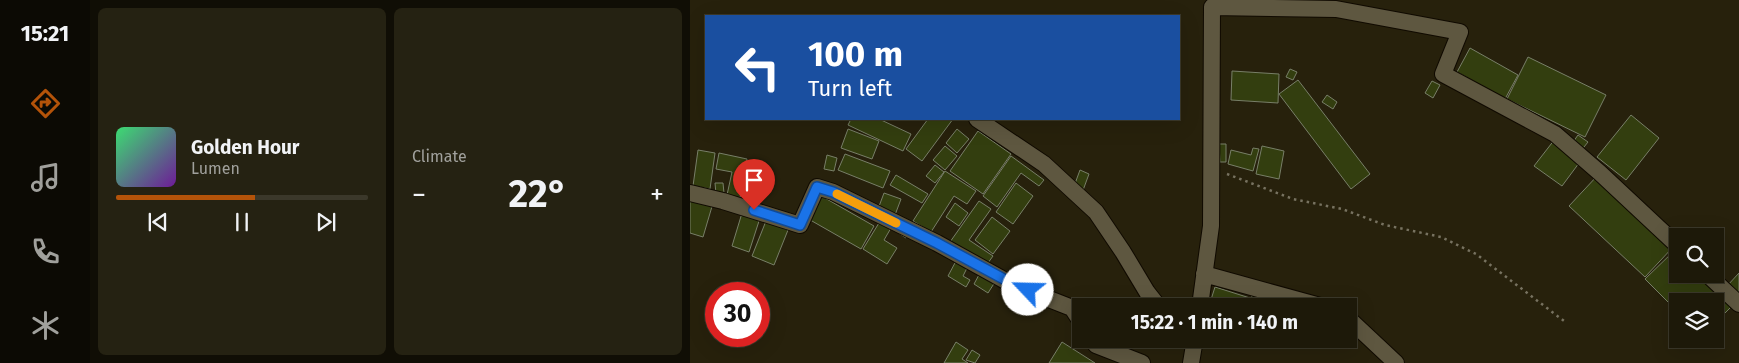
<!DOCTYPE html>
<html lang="en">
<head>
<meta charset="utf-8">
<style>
	body { margin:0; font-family:"Fira Sans",sans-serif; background:#252212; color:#f1f3f6; height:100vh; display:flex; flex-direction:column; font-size:19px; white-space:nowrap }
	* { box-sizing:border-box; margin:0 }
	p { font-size:16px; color:#a0a09c }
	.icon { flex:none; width:28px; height:28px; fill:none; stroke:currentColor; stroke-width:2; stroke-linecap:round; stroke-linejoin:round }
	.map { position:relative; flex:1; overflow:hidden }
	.details { display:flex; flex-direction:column; gap:8px; padding:8px; background:#100e05; width:600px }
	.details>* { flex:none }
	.hud { position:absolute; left:15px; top:15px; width:475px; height:105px; border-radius:0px; box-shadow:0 5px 20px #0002,0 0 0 1px #3b382a; background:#1a4fa0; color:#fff; overflow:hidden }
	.fabs { position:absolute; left:979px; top:228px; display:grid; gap:10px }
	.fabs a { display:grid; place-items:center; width:55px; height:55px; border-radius:0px; background:#1d1909; box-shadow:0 5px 20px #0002,0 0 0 1px #3b382a; font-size:25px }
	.speed { position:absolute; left:15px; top:282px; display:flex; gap:10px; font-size:25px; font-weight:700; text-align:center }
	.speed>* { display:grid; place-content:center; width:65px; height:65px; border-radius:50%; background:#1d1909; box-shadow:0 5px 20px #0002,0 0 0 1px #3b382a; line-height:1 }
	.speed .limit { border:8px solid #d22; background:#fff; color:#111 }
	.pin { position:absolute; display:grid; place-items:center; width:42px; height:42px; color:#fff; margin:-51px -21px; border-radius:50% 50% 50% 0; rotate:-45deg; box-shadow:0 0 5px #0007 }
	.pin .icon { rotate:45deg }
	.me { position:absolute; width:55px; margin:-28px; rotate:294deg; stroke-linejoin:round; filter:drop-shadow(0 0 4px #0008) }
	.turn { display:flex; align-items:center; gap:18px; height:105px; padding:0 20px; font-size:22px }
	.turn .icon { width:65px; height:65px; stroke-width:2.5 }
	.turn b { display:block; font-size:35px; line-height:42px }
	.big { font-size:38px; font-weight:700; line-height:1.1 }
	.details .widget { flex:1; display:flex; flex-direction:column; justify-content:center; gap:8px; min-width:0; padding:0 18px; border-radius:8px; background:#252212 }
	.song { display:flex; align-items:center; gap:15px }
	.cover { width:60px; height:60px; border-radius:8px; background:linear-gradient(135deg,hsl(140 70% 55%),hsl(280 70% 35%)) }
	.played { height:5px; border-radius:2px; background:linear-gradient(90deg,#b45309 55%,#3b382a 55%) }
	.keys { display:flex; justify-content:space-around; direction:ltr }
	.heat { display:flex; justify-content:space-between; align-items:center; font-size:28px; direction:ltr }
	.details .tiles { flex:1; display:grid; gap:8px; grid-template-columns:repeat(2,1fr) }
	.trip { position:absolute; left:382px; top:298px; width:285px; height:50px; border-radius:0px; background:#1d1909; box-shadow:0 5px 20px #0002,0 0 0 1px #3b382a; font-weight:700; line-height:50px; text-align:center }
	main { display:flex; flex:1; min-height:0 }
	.dock { display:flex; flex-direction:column; width:90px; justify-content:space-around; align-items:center; background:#0c0a04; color:#a0a09c }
	.dock .icon { width:35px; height:35px }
	.dock .current { color:#b45309 }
	.dock b { font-size:22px; color:#f1f3f6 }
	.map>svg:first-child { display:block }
	.building { fill:#333e0f; stroke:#787f68 }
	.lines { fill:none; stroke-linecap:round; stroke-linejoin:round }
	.minor-casing { stroke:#100a00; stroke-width:18 }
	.path { stroke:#777260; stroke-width:2.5; stroke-dasharray:2.5 4; stroke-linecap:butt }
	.minor { stroke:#5e5740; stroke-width:16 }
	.route-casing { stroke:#114b97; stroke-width:12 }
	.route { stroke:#1a73e8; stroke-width:9 }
	.slow { stroke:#f59e0b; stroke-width:9 }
</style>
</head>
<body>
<main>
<nav class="dock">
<b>15:21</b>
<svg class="icon current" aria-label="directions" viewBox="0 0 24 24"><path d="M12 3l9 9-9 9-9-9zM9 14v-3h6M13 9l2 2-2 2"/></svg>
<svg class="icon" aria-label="music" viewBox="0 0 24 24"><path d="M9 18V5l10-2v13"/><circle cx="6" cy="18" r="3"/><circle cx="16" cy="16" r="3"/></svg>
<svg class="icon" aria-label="phone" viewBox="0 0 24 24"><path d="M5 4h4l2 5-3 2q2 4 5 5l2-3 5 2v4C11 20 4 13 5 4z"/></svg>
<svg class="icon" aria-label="climate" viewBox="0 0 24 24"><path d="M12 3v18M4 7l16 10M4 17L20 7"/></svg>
</nav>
<section class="details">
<div class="tiles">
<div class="widget">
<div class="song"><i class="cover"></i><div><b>Golden Hour</b><p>Lumen</p></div></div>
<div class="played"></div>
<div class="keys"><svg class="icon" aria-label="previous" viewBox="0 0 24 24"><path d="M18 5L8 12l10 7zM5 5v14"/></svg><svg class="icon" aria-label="pause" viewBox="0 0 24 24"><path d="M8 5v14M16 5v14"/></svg><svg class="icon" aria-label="next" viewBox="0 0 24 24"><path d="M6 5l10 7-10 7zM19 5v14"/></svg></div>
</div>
<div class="widget"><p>Climate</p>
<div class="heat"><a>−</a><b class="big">22°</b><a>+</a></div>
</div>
</div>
</section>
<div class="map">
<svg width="1049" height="363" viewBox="0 0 1049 363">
	<rect width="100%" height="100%" fill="#27210c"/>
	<path class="building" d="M780 48 828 75 815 99 767 72Z
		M838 57 916 95 895 137 817 99Z
		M600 69 607 72 603 80 596 77Z
		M542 71 589 74 588 103 541 100Z
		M608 80 680 174 661 189 589 94Z
		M742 81 750 85 743 98 735 93Z
		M637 95 647 102 643 109 632 102Z
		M941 115 969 138 936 180 907 157Z
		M161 119H189L221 134 213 151 158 125Z
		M238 119H263L232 161 216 149Z
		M158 129 189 141 182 159 151 148Z
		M267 129 279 139 267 153 256 143Z
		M288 131 321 154 293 194 260 171Z
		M888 135 898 142 890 152 881 145Z
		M865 139 892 159 872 186 844 166Z
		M529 144H536V162H530Z
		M255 146 267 156 255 170 243 160Z
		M572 146 594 151 589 179 566 174Z
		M563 148 569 149 563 171 538 164 541 150 561 155Z
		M8 150 25 153 20 189 3 186Z
		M29 153 57 159 50 198 37 195 42 172 26 169Z
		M155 154 200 171 193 188 148 170Z
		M137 155 147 158 144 171 134 169Z
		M321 156 354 180 349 186 331 173 307 207 293 196Z
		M245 165 254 172 245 183 236 176Z
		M390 170 399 174 392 193 383 189Z
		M255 171 286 191 277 204 264 196 241 232 223 221Z
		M206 175 238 194 232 203 200 185Z
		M908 175 984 246 955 277 879 206Z
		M25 183H33L34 193 26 194Z
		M326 183 343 196 323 224 306 212Z
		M194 193 211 199 205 215 188 209Z
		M128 194 184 226 171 249 115 217Z
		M0 196 23 203 13 237 0 233Z
		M289 201 301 209 279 240 303 256 295 267 260 242Z
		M265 203 278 213 269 226 256 217Z
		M52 213 70 218 59 252 42 246Z
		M302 217 320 231 303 254 285 240Z
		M192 218 220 232 216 238 201 228 194 240 207 248 197 264 173 249Z
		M76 221 98 230 84 265 62 256Z
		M985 250 988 252V274H1008L1041 307 1025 323V301H988V312L955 279Z
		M266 261 277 268 273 276 280 280 276 287 258 276Z
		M290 273 305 282 298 293 284 284Z
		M1049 273V297L1037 286Z
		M525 287 560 298 557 306H519Z
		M564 289 618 306H559Z
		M607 339H640L634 347Z
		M266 342 278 350 272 359 278 363H254Z
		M372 342 405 363H359Z
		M282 350 290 355 285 363 276 360Z"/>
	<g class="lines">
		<g class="minor-casing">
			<path id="minor" d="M522 7 646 9 770 32 753 74 865 134 910 173 988 246
				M287 119 354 164 406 212 433 252 457 292 468 306
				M0 193 33 201 110 225 127 187 143 192 247 243 323 285 382 308 391 322
				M514 274 630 306
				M1017 274 1049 304
				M510 306 521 226 522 7 529 0
				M659 319 706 363
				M402 339 406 345 452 363
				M501 363 505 339"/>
		</g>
		<path class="path" d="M537 174 603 199 652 209 695 225 751 237 786 254 874 321"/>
		<use href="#minor" class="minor"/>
	</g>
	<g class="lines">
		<g class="route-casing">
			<path id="route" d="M64 210 110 225 127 187 143 192 247 243 323 284 338 290"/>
		</g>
		<use href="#route" class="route"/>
		<path class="slow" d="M147 194 206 223"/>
	</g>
</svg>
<div class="fabs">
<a><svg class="icon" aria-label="search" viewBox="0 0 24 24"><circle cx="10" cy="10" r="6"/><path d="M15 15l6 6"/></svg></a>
<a><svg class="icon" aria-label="layers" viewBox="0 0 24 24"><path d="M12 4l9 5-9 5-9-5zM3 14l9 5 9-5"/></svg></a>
</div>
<div class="speed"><div class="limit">30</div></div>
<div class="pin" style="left:64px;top:210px;background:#d93025"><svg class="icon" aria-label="arrive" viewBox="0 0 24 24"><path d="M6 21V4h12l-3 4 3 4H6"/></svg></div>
<svg class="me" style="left:338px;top:290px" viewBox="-20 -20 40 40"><circle r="19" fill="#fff"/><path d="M0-13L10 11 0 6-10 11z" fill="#1a73e8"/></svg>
<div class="trip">15:22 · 1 min · 140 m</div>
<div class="hud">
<div class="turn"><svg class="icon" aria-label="left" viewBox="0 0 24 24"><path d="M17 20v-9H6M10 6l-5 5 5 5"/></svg><div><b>100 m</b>Turn left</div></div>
</div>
</div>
</main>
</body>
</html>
